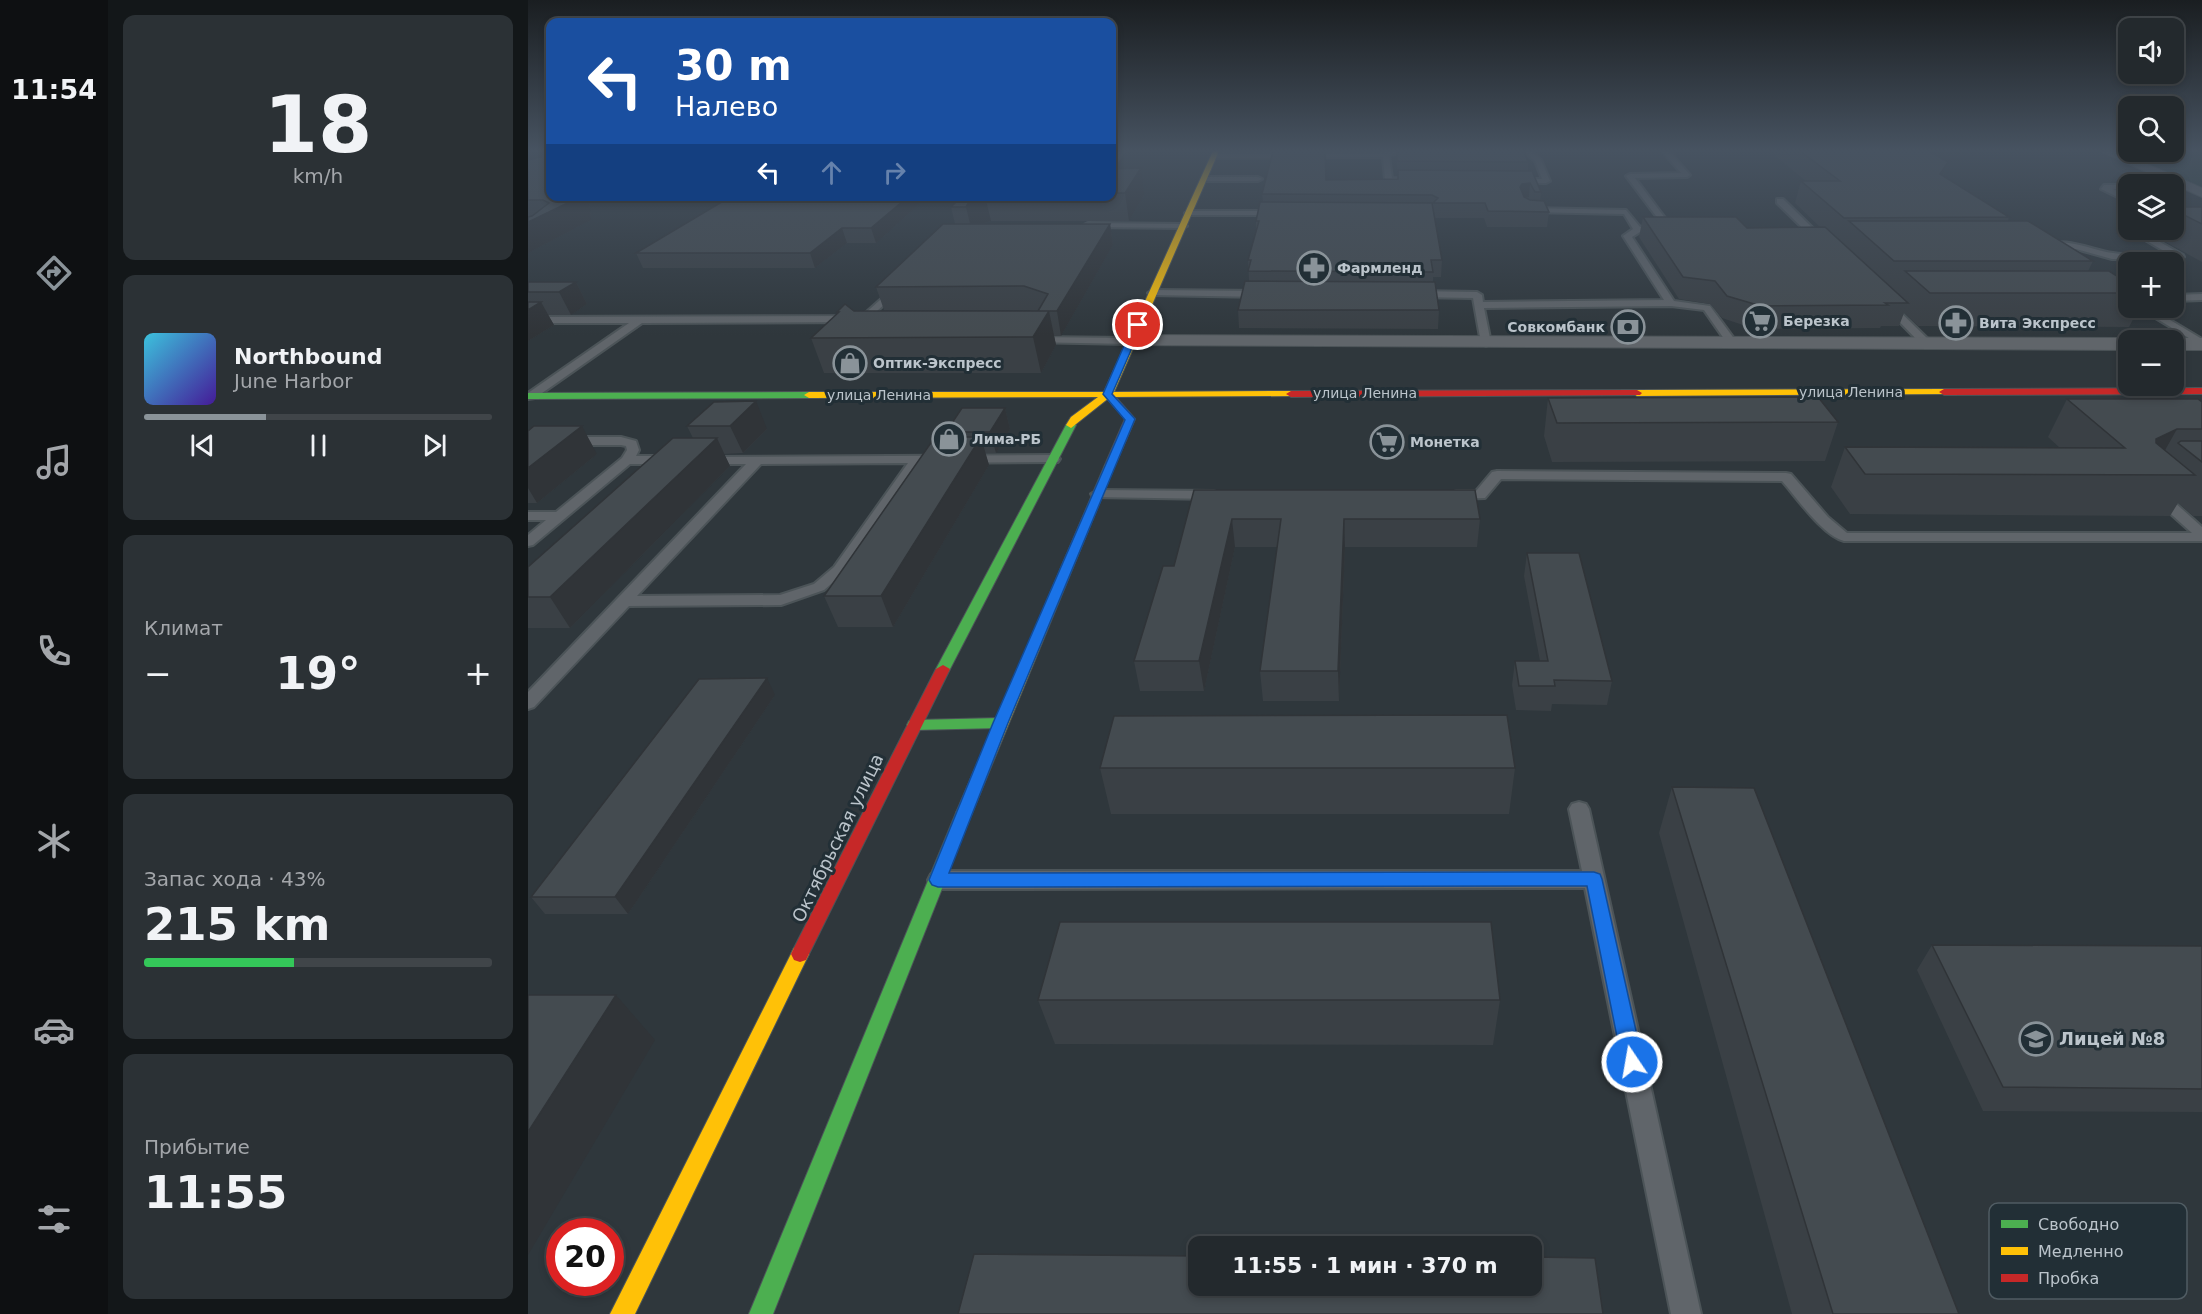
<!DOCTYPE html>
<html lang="ru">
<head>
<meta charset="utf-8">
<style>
	body { margin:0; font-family:"DejaVu Sans",sans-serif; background:#2b3135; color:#f1f3f6; height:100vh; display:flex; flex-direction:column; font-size:22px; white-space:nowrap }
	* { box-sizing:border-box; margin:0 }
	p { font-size:20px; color:#a3a6aa }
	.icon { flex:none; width:33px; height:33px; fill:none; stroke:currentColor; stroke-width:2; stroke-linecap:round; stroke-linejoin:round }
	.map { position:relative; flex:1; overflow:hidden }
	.drawer { display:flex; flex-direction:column; gap:15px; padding:15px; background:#131719; width:420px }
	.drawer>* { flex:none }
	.banner { position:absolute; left:18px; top:18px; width:570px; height:183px; border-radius:12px; box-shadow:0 3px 9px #0003,0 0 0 2px #404549; background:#1a4fa0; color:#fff; overflow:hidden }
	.fabs { position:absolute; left:1590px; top:18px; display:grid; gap:12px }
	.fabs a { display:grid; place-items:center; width:66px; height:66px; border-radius:12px; background:#23292d; box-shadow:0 3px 9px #0003,0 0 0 2px #404549; font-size:30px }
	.speed { position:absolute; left:18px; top:1218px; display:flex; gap:12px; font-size:30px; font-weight:700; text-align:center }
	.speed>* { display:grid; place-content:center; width:78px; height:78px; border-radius:50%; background:#23292d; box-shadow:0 3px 9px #0003,0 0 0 2px #404549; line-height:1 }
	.speed .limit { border:9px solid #d22; background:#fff; color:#111 }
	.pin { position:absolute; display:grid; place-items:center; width:51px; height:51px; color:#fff; margin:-26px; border:3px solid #fff; border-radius:50%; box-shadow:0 2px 6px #0007 }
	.me { position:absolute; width:66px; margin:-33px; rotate:348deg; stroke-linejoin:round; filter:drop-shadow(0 0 4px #0008) }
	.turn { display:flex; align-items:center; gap:21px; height:126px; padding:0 30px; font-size:27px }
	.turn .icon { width:78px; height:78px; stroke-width:2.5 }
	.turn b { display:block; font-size:42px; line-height:51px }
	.lanes { display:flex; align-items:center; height:57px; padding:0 30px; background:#0003; justify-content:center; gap:30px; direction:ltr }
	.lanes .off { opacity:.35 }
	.big { font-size:45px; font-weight:800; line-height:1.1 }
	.drawer .tile { flex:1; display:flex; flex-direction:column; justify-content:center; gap:9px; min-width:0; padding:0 21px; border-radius:12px; background:#2b3135 }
	.drawer .dial { align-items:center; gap:0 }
	.dial b { font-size:78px; line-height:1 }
	.song { display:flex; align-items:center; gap:18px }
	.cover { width:72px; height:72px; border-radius:9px; background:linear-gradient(135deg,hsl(190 70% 55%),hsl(260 70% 35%)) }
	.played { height:6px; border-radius:3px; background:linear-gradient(90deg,#8a9399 35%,#404549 35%) }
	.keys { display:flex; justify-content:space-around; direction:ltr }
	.heat { display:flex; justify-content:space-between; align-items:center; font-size:33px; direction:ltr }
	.charge { height:9px; border-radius:4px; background:linear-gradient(90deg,#34c759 43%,#404549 0) }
	.trip { position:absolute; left:660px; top:1236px; width:354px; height:60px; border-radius:12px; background:#23292d; box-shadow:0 3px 9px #0003,0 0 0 2px #404549; font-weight:800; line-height:60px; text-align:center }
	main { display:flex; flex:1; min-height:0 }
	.tabs { display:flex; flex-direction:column; width:108px; justify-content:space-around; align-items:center; background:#0e1012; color:#a3a6aa }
	.tabs .icon { width:42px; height:42px }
	.tabs .current { color:#8a9399 }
	.tabs b { font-size:27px; color:#f1f3f6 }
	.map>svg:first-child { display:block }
	.green { fill:#2c413f }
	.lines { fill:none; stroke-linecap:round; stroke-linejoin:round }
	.lane-casing { stroke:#4c5458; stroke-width:4 }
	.street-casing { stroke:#4c5458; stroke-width:2 }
	.fast-casing { stroke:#4c5458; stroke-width:2 }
	.slow-casing { stroke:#4c5458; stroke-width:2 }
	.jam-casing { stroke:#4c5458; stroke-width:2 }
	.lane { fill:#60656a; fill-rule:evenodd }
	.street { fill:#60656a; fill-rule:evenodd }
	.fast { fill:#4caf50; fill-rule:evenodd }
	.slow { fill:#ffc107; fill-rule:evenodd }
	.jam { fill:#c62828; fill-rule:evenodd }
	.wall { fill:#3a4045 }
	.shaded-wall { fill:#303438 }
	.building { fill:#444b50; stroke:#303438; stroke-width:1.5 }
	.route { fill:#1a73e8; stroke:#114b97; stroke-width:1.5 }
	.labels { text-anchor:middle; stroke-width:6; stroke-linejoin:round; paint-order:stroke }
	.far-poi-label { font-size:14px; font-weight:bold; fill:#bbc4cb; stroke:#222f36; text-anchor:start }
	.far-street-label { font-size:14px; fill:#bbc4cb; stroke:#222f36 }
	.near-street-label { font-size:18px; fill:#bbc4cb; stroke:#222f36 }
	.near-poi-label { font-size:18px; font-weight:bold; fill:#bbc4cb; stroke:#222f36; text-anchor:start }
	.key { fill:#222f36; stroke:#505c63; stroke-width:1.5 }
	.key-label { font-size:16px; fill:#bbc4cb }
</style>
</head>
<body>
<main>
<nav class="tabs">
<b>11:54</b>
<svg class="icon current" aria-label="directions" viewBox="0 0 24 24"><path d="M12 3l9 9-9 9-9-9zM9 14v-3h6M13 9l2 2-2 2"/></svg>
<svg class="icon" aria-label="music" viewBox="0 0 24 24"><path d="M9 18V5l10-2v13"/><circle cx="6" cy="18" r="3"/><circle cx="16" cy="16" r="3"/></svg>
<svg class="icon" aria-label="phone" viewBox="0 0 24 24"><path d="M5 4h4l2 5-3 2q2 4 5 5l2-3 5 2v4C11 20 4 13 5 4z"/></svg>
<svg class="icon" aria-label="climate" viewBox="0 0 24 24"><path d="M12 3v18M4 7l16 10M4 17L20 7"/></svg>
<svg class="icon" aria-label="car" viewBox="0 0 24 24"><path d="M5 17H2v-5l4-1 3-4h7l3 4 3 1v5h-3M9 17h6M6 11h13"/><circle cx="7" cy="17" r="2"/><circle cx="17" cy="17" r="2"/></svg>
<svg class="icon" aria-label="filters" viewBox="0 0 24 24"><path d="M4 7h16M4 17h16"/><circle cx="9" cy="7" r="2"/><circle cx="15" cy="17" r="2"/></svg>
</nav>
<section class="drawer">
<div class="tile dial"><b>18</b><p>km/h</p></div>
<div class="tile">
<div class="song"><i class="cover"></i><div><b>Northbound</b><p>June Harbor</p></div></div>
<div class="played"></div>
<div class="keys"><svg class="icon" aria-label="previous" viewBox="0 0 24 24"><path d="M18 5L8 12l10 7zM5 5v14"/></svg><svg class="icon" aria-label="pause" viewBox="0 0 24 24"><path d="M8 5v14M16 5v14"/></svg><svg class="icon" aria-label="next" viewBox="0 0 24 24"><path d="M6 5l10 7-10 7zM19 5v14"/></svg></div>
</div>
<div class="tile"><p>Климат</p>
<div class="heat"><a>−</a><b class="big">19°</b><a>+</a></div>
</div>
<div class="tile"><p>Запас хода · 43%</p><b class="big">215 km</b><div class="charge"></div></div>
<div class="tile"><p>Прибытие</p><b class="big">11:55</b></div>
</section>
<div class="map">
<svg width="1674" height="1314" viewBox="0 0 1674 1314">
	<rect width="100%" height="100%" fill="#2f373c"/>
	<path class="green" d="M1592 151H1674V189Z"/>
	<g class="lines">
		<g class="lane-casing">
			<path id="lane" d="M590 151H596L586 165 584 166V160Z
				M859 151H1004L1013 160 1022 181 1018 183 861 182 857 180 855 157 687 158 684 156 687 154 856 153ZM864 154H999L1007 161 1014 179 864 178 861 156Z
				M1134 151H1141L1162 175 1159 177 1107 178 1143 226 1112 232 1104 237 1146 301 1182 306 1210 344 1209 346H1201L1176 310 1143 306 956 308 963 343 958 346 953 343 945 298 888 297 883 294 888 291 949 292 954 295 955 302 1136 300 1095 236 1105 229 1096 214 1001 212 997 210 1001 208 1098 210 1112 227 1134 224 1098 176 1102 174 1153 173Z
				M676 177H730L734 179 730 181H673Z
				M1576 185H1600V189H1585L1600 197V202L1573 189Z
				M1249 199H1255L1299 242V246H1293L1249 203Z
				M661 211H750L754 213 750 215H658L657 213Z
				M560 223 655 224 659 226 655 228 557 227 556 225Z
				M1650 229H1653V233H1616L1655 255 1656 257 1652 260 1584 259 1548 249H1521L1517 246C1534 235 1566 251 1585 253 1603 256 1623 254 1641 254L1602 231Z
				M369 285 374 288 372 290 337 322 114 323 7 398 0 399V393L101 323H0V317L334 316Z
				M625 290 736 291 741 294 736 297 622 295 620 293Z
				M1674 294V300L1646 301V295Z
				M1355 301H1361L1404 343V347H1396L1355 305Z
				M1611 308H1622L1674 339V346Z
				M504 337 602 338 607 341 602 344 500 342 499 340Z
				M0 437H93L108 441 111 450 108 456H141L147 460 141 464H102L5 545 0 546V535L18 520H0V512H28L94 458 99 450 98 446 93 445H0Z
				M526 455 532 459 530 462 393 463 316 573 296 590 253 605 101 606 6 707 0 709V692L218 464H176L170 460 172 457ZM380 463 306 567 286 584 252 595 109 596 233 464Z
				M969 471 1258 473 1263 474 1300 517 1319 533H1664L1625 498 1623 495 1630 491 1635 492 1674 527V541H1316C1295 536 1269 498 1254 481L973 479 957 498 928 499 921 495 928 491H948L964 472Z
				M570 490 686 491 693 495 686 499 565 497 563 494Z
				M1051 802 1058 804 1061 809 1173 1314H1143L1057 888 410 889 403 886 400 880 403 874 410 871H1054L1041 809 1044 804Z"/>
		</g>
		<g class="street-casing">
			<path id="street" d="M1572 151H1589L1674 188V197Z
				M602 335 1600 338 1607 340H1600V350L595 345 592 341 595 337Z
				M1646 338H1674V350H1646V340H1639Z"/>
		</g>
		<g class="fast-casing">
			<path id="fast" d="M0 393 281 392 286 395 281 398 0 399Z
				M543 422 548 425 422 669 420 672H410L408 669 538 425Z
				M472 718 477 719 479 723 477 727 472 728 386 730 381 729 379 725 381 721 386 720Z
				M436 807 442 809 444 813 245 1314H221L428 813 430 809Z"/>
		</g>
		<g class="slow-casing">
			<path id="slow" d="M685 151H691L586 392 763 391 768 394 766 396 582 397 543 428 538 425 543 417 570 397 281 398 276 395 281 392H576Z
				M1416 389 1421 392 1419 394 1109 396 1104 393 1109 390Z
				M582 462 587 465 444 813 442 817 436 819 430 817 428 813 577 465Z
				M272 946 278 948 281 954 107 1314H82L266 948Z"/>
		</g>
		<g class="jam-casing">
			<path id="jam" d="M1674 388V394L1416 395 1411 392 1416 389Z
				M1109 390 1114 393 1112 395 763 397 758 394 763 391Z
				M577 392H583L607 419 587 465 582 468 577 465 597 419 577 396Z
				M415 665 422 669 278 960 272 962 266 960 263 954 266 948 408 669Z"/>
		</g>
		<use href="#lane" class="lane"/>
		<use href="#street" class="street"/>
		<use href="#fast" class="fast"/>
		<use href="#slow" class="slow"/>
		<use href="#jam" class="jam"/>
	</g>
	<path class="wall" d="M0 151H22L61 199 63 220 0 253Z
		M868 151H996L1000 162V171L1013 192 1012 201 1021 212 1019 227H959L956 218H907L914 260 913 277H905V282L911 310 910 329 711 328 710 310 721 281 720 260 728 231V221L735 202 734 194 798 180 870 179Z
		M1241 151H1467L1419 164 1415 176 1481 217 1480 221 1565 261 1560 271 1600 283V308H1611L1601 327 1390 326 1376 313 1371 326H1353L1352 328 1227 329 1194 318 1182 304 1151 299 1111 237 1115 217 1219 228H1293L1267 203 1273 181H1278Z
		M584 169 616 195 601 221H463L454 224H582L585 245 533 336H526L528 345 513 373H296L283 338 310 314 309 312 326 311H504L501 310H356L348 287 427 224 423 207 434 196H584Z
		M325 196H400L348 243H319L287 268H115L108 253 320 200Z
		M1646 207H1674V262L1625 235 1628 230H1646Z
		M0 282H48L59 304 43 315H20L26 325 0 341Z
		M1020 398 1310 422 1297 461 1024 462 1016 436Z
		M1539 399 1674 402V516H1665L1650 503 1642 516 1322 514 1303 487 1317 447 1532 448 1520 437Z
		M186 402 239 429 215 453 196 454 202 466 42 628H0V567L165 438 159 426Z
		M477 408 482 429 468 453H457L461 465 365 627H310L296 596 419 437 418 432Z
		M0 431 69 454 9 503H0Z
		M666 490 952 519 949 547H817L811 701H735L732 671 749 547H707L676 691H612L606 661 646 566Z
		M999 553 1084 681 1079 705 1024 704 1023 711 988 710 984 685 987 661H1012L996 576Z
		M247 695 100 914H17L3 897Z
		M572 768H987L981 814H583Z
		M1144 787 1431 1314H1264L1131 833Z
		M1404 945 1674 946V1112L1455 1111 1389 970Z
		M510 1000H972L965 1045 527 1044Z"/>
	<path class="shaded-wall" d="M0 151H14L12 152 22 171 0 175Z
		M1399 151H1467L1419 164 1412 183Z
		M613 168 616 195 601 221 597 193Z
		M1002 183 1001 197 992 199V187L994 184Z
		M52 196H73L61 199 63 220 0 253V218Z
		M381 196H400L348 243 343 228Z
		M444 196H457L463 221 451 225 445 236 438 207Z
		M582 224 585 245 533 336 529 311Z
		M314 228 319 243 287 268 282 253Z
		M48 282 59 304 43 315 31 292Z
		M13 302 26 325 0 341V310Z
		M521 311 528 345 513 373 505 337Z
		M228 401 239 429 215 453 202 426Z
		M477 408 482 429 468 453 462 432Z
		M54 426 69 454 9 503 0 488V468Z
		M1649 429 1627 468 1628 439Z
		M453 437 461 465 365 627 353 596Z
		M189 438 202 466 42 628 22 597Z
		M704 519 707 547 676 691 671 661Z
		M816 519 817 547 811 701 810 671Z
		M239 678 247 695 100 914 87 897Z
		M88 995 127 1040 0 1255V1132Z"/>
	<path class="building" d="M13 151H22V196L52 197 0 222V217L4 216 21 203 15 200H0V160L13 157 14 152Z
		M745 151H797L798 180 870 179V170L1004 171 1013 192H1007L1002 183 994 184 992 187 996 197 1002 200 1016 201 1021 212 960 211 957 203H905L910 198 904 195 734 194Z
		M869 151H996L1000 162 869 161Z
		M1272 151H1401L1420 162 1412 174 1481 217 1316 218 1273 181H1312Z
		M613 168 597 193H584V169Z
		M325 196H381L343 228H314L282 253H108L197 200H320Z
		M434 196H444L438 207H423Z
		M732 202 904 203 914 260H903L905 272 720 271 723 260H720L731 221H728Z
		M1646 207H1674V224L1646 210Z
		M1115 217H1208L1219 228 1297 227 1380 303H1357L1360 305 1233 306 1199 296 1187 281 1155 277Z
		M1321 221H1500L1565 261H1366Z
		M415 224H582L529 311H510L520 294 496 286 348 287Z
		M1377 271H1581L1600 283V293H1402Z
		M717 281 907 282 911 310H710Z
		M0 282H48L31 292H0Z
		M0 302H13L0 310Z
		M317 304 326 311H521L505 337 283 338 311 312H309Z
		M1290 397 1310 422 1029 423 1020 398Z
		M1539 399H1670L1674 402V429H1649L1628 439V443L1667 475 1337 474 1317 447 1597 448Z
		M228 401 202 426H159L186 402Z
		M434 408H477L462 432H418Z
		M6 426H54L0 468V431Z
		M407 437H453L353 596H296Z
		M145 438H189L22 597H0V567Z
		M1653 441H1674V462L1650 443Z
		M666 490H947L952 519H816L810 671H732L753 519H704L671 661H606L635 566H646Z
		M999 553H1051L1084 681 1026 680 1027 686H991L987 661H1020Z
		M239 678 87 897H3L171 679Z
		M979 715 987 768H572L586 716Z
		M1144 787 1226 788 1431 1314H1305Z
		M532 922H963L972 1000H510Z
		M1404 945 1674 946V1089L1475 1087Z
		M0 995H88L0 1132Z
		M446 1254 670 1256V1286H1004V1257L1067 1258 1075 1314H430Z"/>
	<linearGradient id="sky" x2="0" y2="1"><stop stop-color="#1a1e21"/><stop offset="0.45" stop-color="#475361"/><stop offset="1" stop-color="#475361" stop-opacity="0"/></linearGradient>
	<rect width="1674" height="335" fill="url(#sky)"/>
	<path class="route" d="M610 322 614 325 584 394 607 419 480 723 421 873 1066 872 1072 874 1074 879 1115 1062 1112 1069 1104 1072 1097 1069 1094 1062 1059 886 410 887 404 885 401 880 465 723 597 420 575 394 605 325Z"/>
	<defs>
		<g id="pharmacy-ring" transform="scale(1.725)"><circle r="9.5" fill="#222f36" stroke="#8a9399" stroke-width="1.5"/><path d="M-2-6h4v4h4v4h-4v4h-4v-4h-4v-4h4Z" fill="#8a9399"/></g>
		<g id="supermarket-ring" transform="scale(1.725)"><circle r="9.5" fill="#222f36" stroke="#8a9399" stroke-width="1.5"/><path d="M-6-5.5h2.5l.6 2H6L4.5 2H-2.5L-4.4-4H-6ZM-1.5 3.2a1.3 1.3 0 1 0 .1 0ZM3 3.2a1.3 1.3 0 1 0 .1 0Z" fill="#8a9399"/></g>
		<g id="bank-ring" transform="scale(1.725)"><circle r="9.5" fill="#222f36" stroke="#8a9399" stroke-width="1.5"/><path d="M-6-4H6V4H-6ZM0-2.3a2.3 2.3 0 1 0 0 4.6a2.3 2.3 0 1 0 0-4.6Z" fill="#8a9399"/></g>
		<g id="shop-ring" transform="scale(1.725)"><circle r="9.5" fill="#222f36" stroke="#8a9399" stroke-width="1.5"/><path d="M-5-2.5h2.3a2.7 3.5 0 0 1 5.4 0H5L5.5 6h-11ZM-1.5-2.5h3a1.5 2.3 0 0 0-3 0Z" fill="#8a9399"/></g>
		<g id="school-ring" transform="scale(1.725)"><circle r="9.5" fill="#222f36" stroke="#8a9399" stroke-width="1.5"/><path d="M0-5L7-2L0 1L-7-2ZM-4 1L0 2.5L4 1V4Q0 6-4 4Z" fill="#8a9399"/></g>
	</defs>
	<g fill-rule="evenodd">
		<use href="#pharmacy-ring" x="786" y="268"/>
		<use href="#supermarket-ring" x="1232" y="321"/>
		<use href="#pharmacy-ring" x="1428" y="323"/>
		<use href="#bank-ring" x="1100" y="327"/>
		<use href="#shop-ring" x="322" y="363"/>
		<use href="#shop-ring" x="421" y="439"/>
		<use href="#supermarket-ring" x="859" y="442"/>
		<use href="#school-ring" x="1508" y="1039"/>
	</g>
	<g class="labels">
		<g class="far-poi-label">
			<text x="809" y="273">Фармленд</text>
			<text x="1255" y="326">Березка</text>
			<text x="1451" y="328">Вита Экспресс</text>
			<text x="1077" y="332" text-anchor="end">Совкомбанк</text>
			<text x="345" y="368">Оптик-Экспресс</text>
			<text x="444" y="444">Лима-РБ</text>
			<text x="882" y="447">Монетка</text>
		</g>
		<g class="far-street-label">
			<text x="1323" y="397">улица Ленина</text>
			<text x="837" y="398">улица Ленина</text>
			<text x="351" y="400">улица Ленина</text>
		</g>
		<g class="near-street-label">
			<text transform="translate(310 838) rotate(-64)" y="6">Октябрьская улица</text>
		</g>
		<g class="near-poi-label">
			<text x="1531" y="1045">Лицей №8</text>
		</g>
	</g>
	<rect x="1461" y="1203" width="198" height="96" rx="9" class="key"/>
	<rect x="1473" y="1220" width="27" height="8" fill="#4caf50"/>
	<rect x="1473" y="1247" width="27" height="8" fill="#ffc107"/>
	<rect x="1473" y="1274" width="27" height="8" fill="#c62828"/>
	<g class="key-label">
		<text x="1510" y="1230">Свободно</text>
		<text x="1510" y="1257">Медленно</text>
		<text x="1510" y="1284">Пробка</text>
	</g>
</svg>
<div class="fabs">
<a><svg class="icon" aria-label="sound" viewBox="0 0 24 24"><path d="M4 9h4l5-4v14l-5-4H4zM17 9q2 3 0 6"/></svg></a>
<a><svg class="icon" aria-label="search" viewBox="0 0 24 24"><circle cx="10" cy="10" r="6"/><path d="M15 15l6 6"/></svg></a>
<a><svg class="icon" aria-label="layers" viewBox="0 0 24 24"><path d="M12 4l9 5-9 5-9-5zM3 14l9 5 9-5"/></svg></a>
<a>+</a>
<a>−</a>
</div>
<div class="speed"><div class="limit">20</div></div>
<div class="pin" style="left:610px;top:325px;background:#d93025"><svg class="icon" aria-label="arrive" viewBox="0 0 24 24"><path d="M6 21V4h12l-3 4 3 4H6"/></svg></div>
<svg class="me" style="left:1104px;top:1062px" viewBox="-20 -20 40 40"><circle r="17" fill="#1a73e8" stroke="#fff" stroke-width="3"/><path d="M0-11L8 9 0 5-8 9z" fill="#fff"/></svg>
<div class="trip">11:55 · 1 мин · 370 m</div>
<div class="banner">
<div class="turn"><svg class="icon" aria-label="left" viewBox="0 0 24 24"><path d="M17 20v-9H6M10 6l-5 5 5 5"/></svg><div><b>30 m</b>Налево</div></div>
<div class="lanes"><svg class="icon" aria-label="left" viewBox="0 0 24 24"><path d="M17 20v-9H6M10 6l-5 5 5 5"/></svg><svg class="icon off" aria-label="ahead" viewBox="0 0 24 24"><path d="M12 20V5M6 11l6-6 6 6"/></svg><svg class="icon off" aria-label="right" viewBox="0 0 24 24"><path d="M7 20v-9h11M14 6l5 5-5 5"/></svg></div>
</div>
</div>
</main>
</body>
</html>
